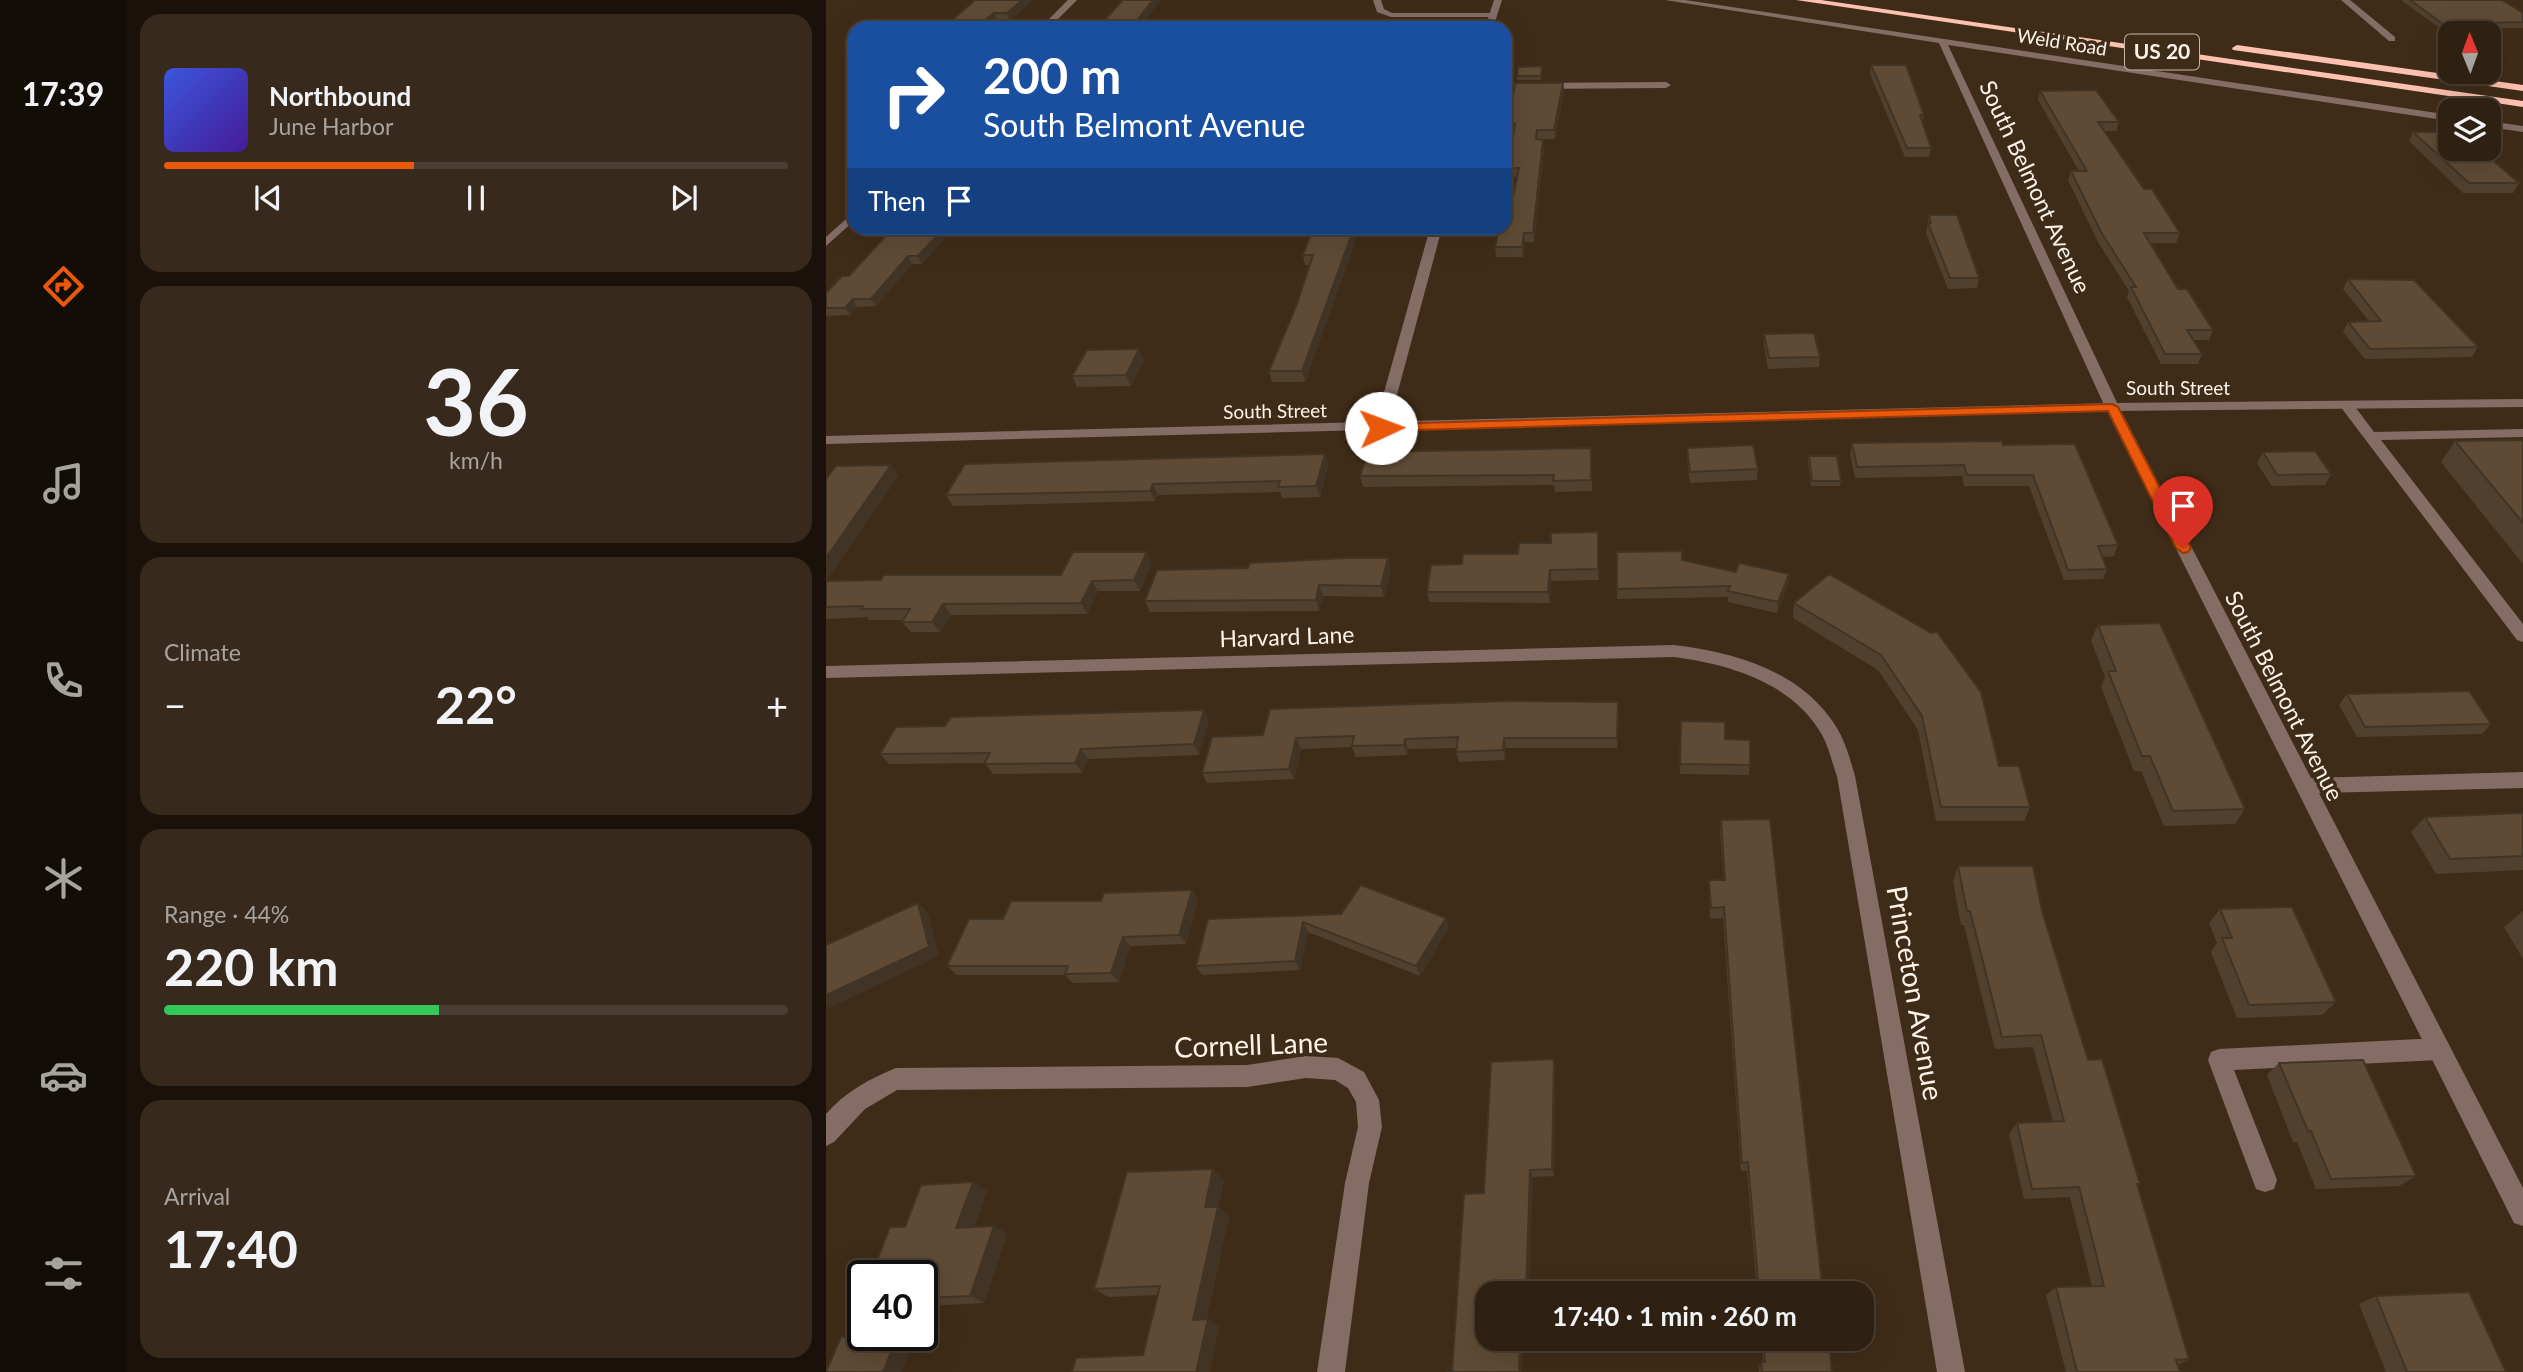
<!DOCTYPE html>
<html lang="en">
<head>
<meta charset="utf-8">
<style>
	body { margin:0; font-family:Lato,sans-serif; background:#37291b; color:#f1f3f6; height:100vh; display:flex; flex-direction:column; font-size:26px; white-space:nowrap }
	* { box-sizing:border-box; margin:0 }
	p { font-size:23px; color:#a7a39f }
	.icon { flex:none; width:38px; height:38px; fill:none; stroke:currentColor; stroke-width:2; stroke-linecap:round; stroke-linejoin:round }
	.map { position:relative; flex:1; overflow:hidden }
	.side { display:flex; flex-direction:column; gap:14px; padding:14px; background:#1a120a; width:700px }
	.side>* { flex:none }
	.guide { position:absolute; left:21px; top:21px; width:665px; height:214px; border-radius:21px; box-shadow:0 7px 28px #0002,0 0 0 2px #4a3e32; background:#1a4fa0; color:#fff; overflow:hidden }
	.needle { width:46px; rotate:359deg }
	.fabs { position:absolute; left:1612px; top:21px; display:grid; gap:14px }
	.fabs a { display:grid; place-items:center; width:63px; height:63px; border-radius:14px; background:#2f2112; box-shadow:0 7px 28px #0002,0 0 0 2px #4a3e32; font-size:35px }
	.speed { position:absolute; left:21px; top:1260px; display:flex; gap:14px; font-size:35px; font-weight:700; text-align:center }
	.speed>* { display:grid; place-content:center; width:91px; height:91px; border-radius:50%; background:#2f2112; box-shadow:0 7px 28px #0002,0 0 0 2px #4a3e32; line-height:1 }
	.speed .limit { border:4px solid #111; border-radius:10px; background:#fff; color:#111 }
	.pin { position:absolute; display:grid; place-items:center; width:60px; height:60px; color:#fff; margin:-72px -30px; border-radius:50% 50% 50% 0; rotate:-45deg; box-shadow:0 0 7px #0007 }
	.pin .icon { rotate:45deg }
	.me { position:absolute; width:77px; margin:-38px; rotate:88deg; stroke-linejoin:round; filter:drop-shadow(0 0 5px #0008) }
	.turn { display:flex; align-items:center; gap:24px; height:147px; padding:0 21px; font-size:32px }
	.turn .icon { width:91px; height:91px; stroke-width:2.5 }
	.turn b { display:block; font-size:49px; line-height:60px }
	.then { display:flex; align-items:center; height:66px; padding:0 21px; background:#0003; gap:14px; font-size:26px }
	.big { font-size:52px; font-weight:700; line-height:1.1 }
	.side .tile { flex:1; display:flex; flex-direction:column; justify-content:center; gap:10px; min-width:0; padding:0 24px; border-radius:21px; background:#37291b }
	.side .dial { align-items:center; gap:0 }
	.dial b { font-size:91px; line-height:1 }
	.song { display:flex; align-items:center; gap:21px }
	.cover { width:84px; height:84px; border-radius:10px; background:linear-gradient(135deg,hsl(230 70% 55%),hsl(260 70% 35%)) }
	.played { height:7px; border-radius:4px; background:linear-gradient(90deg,#ea580c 40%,#4a3e32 40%) }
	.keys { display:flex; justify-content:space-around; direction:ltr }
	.heat { display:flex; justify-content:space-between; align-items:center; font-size:38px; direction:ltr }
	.charge { height:10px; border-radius:5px; background:linear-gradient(90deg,#34c759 44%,#4a3e32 0) }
	.trip { position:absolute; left:649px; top:1281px; width:399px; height:70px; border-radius:21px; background:#2f2112; box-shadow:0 7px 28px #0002,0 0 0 2px #4a3e32; font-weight:700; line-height:70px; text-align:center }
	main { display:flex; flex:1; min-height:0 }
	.dock { display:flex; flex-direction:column; width:126px; justify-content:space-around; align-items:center; background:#130d07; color:#a7a39f }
	.dock .icon { width:49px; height:49px }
	.dock .selected { color:#ea580c }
	.dock b { font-size:32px; color:#f1f3f6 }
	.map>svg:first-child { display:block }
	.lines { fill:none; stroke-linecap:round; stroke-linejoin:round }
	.service { fill:#856d66; fill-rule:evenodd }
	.minor { fill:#856d66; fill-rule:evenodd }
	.tertiary { fill:#856d66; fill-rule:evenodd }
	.motorway { fill:#fcc1af; fill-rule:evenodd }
	.wall { fill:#52402e }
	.shaded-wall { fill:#423425 }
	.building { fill:#5f4b35; stroke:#423425; stroke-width:2 }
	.route { fill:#ea580c; stroke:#983908; stroke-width:2 }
	.labels { text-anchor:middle; stroke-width:7; stroke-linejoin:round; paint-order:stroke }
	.far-street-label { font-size:19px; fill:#fdf3e9; stroke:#3f2c18 }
	.shield { fill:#3f2c18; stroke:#c4b7aa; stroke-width:2 }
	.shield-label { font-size:21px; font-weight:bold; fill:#fdf3e9 }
	.street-label { font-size:23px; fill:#fdf3e9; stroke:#3f2c18 }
	.near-street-label { font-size:28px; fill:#fdf3e9; stroke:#3f2c18 }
</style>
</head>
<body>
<main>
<nav class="dock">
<b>17:39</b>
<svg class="icon selected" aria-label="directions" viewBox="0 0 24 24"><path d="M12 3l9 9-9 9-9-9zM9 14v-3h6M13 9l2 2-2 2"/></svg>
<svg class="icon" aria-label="music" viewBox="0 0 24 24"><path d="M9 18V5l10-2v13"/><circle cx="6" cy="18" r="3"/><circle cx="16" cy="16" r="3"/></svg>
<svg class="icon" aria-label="phone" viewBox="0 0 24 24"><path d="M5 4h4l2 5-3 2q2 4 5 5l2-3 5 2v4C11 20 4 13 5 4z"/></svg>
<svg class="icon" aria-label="climate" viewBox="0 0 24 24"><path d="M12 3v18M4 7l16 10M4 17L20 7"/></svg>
<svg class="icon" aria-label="car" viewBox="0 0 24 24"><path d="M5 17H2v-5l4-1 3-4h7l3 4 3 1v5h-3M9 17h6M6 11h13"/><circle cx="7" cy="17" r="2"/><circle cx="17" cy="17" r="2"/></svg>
<svg class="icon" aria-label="filters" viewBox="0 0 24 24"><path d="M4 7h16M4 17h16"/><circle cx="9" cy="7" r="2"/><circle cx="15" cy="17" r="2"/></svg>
</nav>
<section class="side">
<div class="tile">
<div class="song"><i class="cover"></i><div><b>Northbound</b><p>June Harbor</p></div></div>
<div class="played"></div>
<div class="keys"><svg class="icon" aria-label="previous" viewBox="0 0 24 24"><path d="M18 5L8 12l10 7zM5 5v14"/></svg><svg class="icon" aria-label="pause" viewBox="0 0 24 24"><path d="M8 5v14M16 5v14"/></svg><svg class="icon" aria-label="next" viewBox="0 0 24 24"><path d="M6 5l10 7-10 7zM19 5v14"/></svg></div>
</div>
<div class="tile dial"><b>36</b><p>km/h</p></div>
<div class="tile"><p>Climate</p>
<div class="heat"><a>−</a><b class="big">22°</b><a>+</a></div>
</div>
<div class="tile"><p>Range · 44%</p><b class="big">220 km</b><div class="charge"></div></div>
<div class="tile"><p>Arrival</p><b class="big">17:40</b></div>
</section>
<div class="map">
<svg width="1697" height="1372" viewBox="0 0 1697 1372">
	<rect width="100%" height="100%" fill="#3f2c18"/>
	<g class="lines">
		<path class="service" d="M547 0H555L558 9 566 13H666L670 15 666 17H565L551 12Z
			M679 83 840 82 845 85 840 88 679 89Z
			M1522 403 1527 404 1548 432 1697 429V437L1555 440 1697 624V642L1691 640 1517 410 1515 407Z
			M1613 1038 1621 1041 1624 1049 1621 1057 1613 1060 1408 1070 1451 1180 1448 1189 1439 1192 1430 1189 1382 1060 1385 1052 1393 1049Z"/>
		<path class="minor" d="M242 0H251L223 28H214Z
			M668 0H676L667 28H659Z
			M839 0H859L1624 115V121L1122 45 1293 407 1485 778 1697 772V788L1493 793 1697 1188V1226L1688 1223 1279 407 1113 43Z
			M1515 0H1524L1569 37V41H1563Z
			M1662 121 1697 126V132L1662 127Z
			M28 212V221L0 246V237Z
			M604 228H616L562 428 560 431H550L548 428Z
			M848 645C908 652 975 671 1009 725 1019 740 1024 759 1029 776L1139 1372H1111L1011 776C1006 763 1003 747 996 735 967 683 903 664 848 657L0 678V666Z
			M480 1056 512 1058 538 1072 553 1100 556 1127 543 1183 519 1372H491L519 1183 532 1127 530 1102 522 1088 509 1080 480 1078 421 1087 71 1090 39 1109 8 1142 0 1146V1114C19 1092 43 1079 70 1068L421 1065Z"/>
		<path class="tertiary" d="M1697 399V407L1286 411 0 444V436L1286 403Z"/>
		<path class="motorway" d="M970 0H995L1697 101V107Z
			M1411 45 1697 85V91L1407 50 1406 48Z"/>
	</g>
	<path class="wall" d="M207 0 184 20 171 21 162 28H127L124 22Z
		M1575 0H1676L1697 13V28L1615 29Z
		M1045 65 1098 115 1096 123 1105 148 1103 157H1079L1044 74Z
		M716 71 715 80H691V76Z
		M737 83 738 91 729 139H712L718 149 708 242H699L697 257H670L669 247 683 215 691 177H684L683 168 688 131H684L683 123Z
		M1214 91 1293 122 1290 131H1278L1318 189 1354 233 1350 243H1323L1352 289 1387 330 1383 340H1368L1376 354 1372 364H1335L1301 297 1303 291 1272 242 1242 180 1245 171H1253L1212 100Z
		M1587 132 1693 183 1687 193H1637L1583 141Z
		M1103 215 1153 278 1151 288 1122 289 1100 233Z
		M67 228H128L96 264H86L50 306 31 307 24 315 0 316V293L23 276Z
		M534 228 479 382H446L443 371 471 304 484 265H479L477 255Z
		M1522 279 1652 347 1646 357 1539 359 1517 332 1522 322 1543 321 1517 289Z
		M938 334 994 357 993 367 942 369 938 345Z
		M318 360 305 386 251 387 246 376Z
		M1697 440V564L1615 462 1629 441Z
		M1026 443 1177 445 1292 545 1288 556 1276 557 1281 569 1277 579 1238 580 1203 486H1138L1136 476 1029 478 1024 454Z
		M861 448 932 469 931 480 864 483 861 458Z
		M1437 452 1505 474 1499 485 1446 486 1431 463Z
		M499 454 502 465 494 497 456 498 454 492 332 495 329 501 127 506 120 495Z
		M983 456 1015 481 1014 486H985L982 461Z
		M766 459V491L729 492 728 485 537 487 534 476Z
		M72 476 0 581 235 575 326 563 314 591H272L261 614 125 615 114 632H85L76 622 78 620H43L41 617 0 619V479Z
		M772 532 773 580 725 581 724 603 603 602 601 592 636 564 692 554 725 543Z
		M856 560 910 572 963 574 962 585 951 613 902 602V597L791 599V589Z
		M565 569 558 597 497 596 493 611 324 612 319 601Z
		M1003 574 1204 807 1198 821H1110L1092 730 1052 670 967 618 968 603Z
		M1272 625 1419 809 1409 824 1338 826 1315 771H1308L1275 687 1279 677 1265 640Z
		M1521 694 1665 724 1656 734 1531 737 1513 705Z
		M378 710 383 720 373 755 262 759 256 773 167 774 159 763 63 764 54 754 119 726Z
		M793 713 791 748H680L679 760 633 762 630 752 631 748 582 749 581 755 530 757 526 747 475 749 468 779 381 783 376 773 437 735Z
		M855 721 899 739 924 765 923 775 854 774Z
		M1697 813V870L1610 874 1585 832 1599 817Z
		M895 820 997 1293H931L921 1171H915L897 918 884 919 883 880H898L894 832Z
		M1132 866 1216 911 1262 1060 1314 1184 1312 1186 1363 1359 1352 1365 1354 1372H1240L1220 1295 1230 1287 1266 1286 1244 1197 1198 1199 1183 1134 1191 1123 1227 1121 1207 1047 1169 1049 1138 925H1135L1127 881Z
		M372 899 360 944 304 946 293 982 247 983 239 975H131L121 966 177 919Z
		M1394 909 1510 1002 1496 1015 1411 1018 1385 952 1391 943 1383 923Z
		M1697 911V959L1678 927Z
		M382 919 623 927 594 976 482 932 474 970 376 975 370 966Z
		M728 1059 729 1067 728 1176 707 1177 658 1193Z
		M1453 1063 1590 1176 1573 1186 1490 1189 1471 1142H1467L1441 1075Z
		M398 1180 392 1207 403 1217 380 1320 393 1327 332 1295 282 1297 268 1289Z
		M161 1191 148 1227 168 1226 181 1234 158 1303 103 1306 96 1322V1276L79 1227Z
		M1550 1296 1680 1372H1560L1533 1304Z
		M935 1339H1003L1006 1372H933V1367L935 1362H937Z"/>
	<path class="shaded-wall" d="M196 0H207L184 20 181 13Z
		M327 0H335L313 28H305Z
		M168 13 171 21 162 28H149Z
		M737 83 738 91 729 139 728 130Z
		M717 140 718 149 708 242 707 233Z
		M118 228H128L96 264 92 256Z
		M528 228H534L479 382 476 371Z
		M698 233 699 242 697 257 696 247Z
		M82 256 86 264 50 306 45 299Z
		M27 299 31 307 24 315 19 308Z
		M313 349 318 360 305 386 300 375Z
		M499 454 502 465 494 497 490 486Z
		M65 465 72 476 0 581V558Z
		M327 484 332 495 329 501 324 491Z
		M772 532 773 542V580L772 569Z
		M321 552 326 563 314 591 308 580Z
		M562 558 565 569 558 597 555 586Z
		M724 570 725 581 724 603 722 592Z
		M963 574 962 585 951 613 952 602Z
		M266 581 272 591 261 614 255 603Z
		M493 585 497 596 493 611 490 600Z
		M117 604 125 615 114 632 106 622Z
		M792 702 793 713 791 748V738Z
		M378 710 383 720 373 755 368 744Z
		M470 738 475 749 468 779 463 769Z
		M678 738 680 748 679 760 677 750Z
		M579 739 582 749 581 755 578 745Z
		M255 749 262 759 256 773 249 763Z
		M366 890 372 899 360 944 353 935Z
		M92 903 102 913 113 956 3 1008 0 1005V995Z
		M620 918 623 927 594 976 590 966Z
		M477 922 482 932 474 970 469 961Z
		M297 937 304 946 293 982 285 973Z
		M728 1059 729 1067 728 1176 726 1169Z
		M387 1169 398 1180 390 1217 379 1207Z
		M704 1170 707 1177 703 1293H700Z
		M147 1182 161 1191 145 1236 130 1228Z
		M392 1207 403 1217 378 1328 367 1320Z
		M168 1226 181 1234 158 1303 144 1296Z
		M96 1303 103 1306 96 1322Z
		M382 1319 393 1327 384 1372H370Z
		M72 1335H91L76 1372H57Z
		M694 1339H697L696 1372H693Z"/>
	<path class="building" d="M149 0H196L181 13H168L149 28H130L124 22Z
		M297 0H327L305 28H271Z
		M1584 0H1676L1697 13V22L1617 24Z
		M1045 65H1080L1098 115H1094L1105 148H1081Z
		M716 66 715 76H691L692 67Z
		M689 83H737L728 130H711L710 139 717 140 707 233H698L696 247H669L673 228H679V215H683L693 168H683L689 123H683Z
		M1270 90 1293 122H1272L1318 189H1326L1354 233H1318L1352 289H1361L1387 330H1361L1376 354H1339L1305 287H1310L1275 232 1245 171H1261L1214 91Z
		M1587 132H1624V149H1654L1693 183H1643Z
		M1103 215H1131L1153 278H1124L1102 223H1105Z
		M67 228H118L92 256H82L45 299H27L19 308H0V293L16 276H23Z
		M487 228H528L476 371H443L471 304 487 255H477Z
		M1522 279 1588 280 1652 347 1544 349 1522 322 1555 321Z
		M988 333 994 357 943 358 938 334Z
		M313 349 300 375 246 376 261 350Z
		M1697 440V523L1629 441Z
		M1176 441 1177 445 1249 444 1292 545 1272 546 1281 569 1242 570 1207 475H1141L1138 465 1031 467 1026 443Z
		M927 445 932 469 864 472 861 448Z
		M765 448V480L727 481 728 475 534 476 542 452Z
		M1489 451 1505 474 1451 475 1437 452Z
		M499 454 490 486 452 487 454 481 327 484 324 491 120 495 139 464Z
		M983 456H1011L1015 481H986Z
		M65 465 0 558V479L10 466Z
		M772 532V569L724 570 722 592H601L605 565 636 564 637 554H692L693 543H725V533Z
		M856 551V560L910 572 913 563 963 574 952 602 902 591 904 586 791 589V552Z
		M247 552H321L308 580 266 581 255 603 117 604 106 622H76L84 609H35L37 606 0 607V581L55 580 58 575H235Z
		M521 558H562L555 586 493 585 490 600 319 601 331 570 422 568 424 563Z
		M1003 574 1105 633 1111 632 1155 692 1173 766H1193L1204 807H1115L1096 716 1055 655 968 603Z
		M1334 623 1419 809 1347 811 1324 756H1316L1282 671H1290L1272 625Z
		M1643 691 1665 724 1539 727 1521 694Z
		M681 701 792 702 791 738H678L677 750 630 752 632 737 579 739 578 745 526 746 528 736 470 738 463 769 376 773 386 737 437 735 444 709Z
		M378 710 368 744 255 749 249 763 158 764 164 753 54 754 70 727 119 726 125 717Z
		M855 721 899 722V739L924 740V765L854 764Z
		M1697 813V856L1624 859 1599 817Z
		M944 819 997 1293H933L922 1162 916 1163 898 907 885 908 883 880H899L895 820Z
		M1132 866H1207L1216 911 1262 1060 1276 1059 1314 1184H1311L1363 1359 1350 1360 1354 1372H1251L1230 1287 1278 1286 1253 1187 1206 1189 1191 1123 1238 1121 1215 1035 1176 1037 1144 911H1141Z
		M535 885 620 918 590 966 477 922 469 961 370 966 382 919 515 914Z
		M366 890 353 935 297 937 285 973 239 974 242 966H121L143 919H177L185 901H275L278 893Z
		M92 903 103 947 0 995V945Z
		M1466 907 1510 1002 1423 1005 1396 938H1406L1394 909Z
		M728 1059 726 1169 704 1170 700 1293H662V1339H694L693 1372H621H626L638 1194 658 1193 665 1062Z
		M1537 1060 1590 1176 1505 1179 1485 1131H1482L1453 1063Z
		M387 1169 379 1207H392L367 1320 382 1319 370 1372H246L250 1358 317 1355 334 1286 268 1289 301 1172Z
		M147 1182 130 1228 168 1226 144 1296 96 1298V1276H45L64 1227H79L95 1185Z
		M1643 1292 1680 1372H1581L1550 1296Z
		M37 1295V1335H72L57 1372H0L15 1337H20Z
		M937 1339H1003L1006 1372H936L935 1362H939Z"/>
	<path class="route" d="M1286 404 1292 407 1365 548 1362 552 1357 553 1350 548 1282 411 555 431 548 428 555 424Z"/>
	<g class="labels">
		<g class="far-street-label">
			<text transform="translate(1236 42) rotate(9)" y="7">Weld Road</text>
			<text x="1352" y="395">South Street</text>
			<text transform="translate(449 411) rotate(-1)" y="7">South Street</text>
		</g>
		<rect class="shield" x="1299" y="34.5" width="74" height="35" rx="5"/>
		<g class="shield-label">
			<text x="1336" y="59">US 20</text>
		</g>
		<g class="street-label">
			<text transform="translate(1209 187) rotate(65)" y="8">South Belmont Avenue</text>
			<text transform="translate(461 637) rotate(-2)" y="8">Harvard Lane</text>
			<text transform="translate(1458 696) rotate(63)" y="8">South Belmont Avenue</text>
		</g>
		<g class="near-street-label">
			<text transform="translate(1089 993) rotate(80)" y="10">Princeton Avenue</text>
			<text transform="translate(425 1045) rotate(-2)" y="10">Cornell Lane</text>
		</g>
	</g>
</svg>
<div class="fabs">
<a><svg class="needle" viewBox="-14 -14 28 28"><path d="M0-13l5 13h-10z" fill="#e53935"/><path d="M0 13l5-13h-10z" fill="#a7a39f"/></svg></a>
<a><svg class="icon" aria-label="layers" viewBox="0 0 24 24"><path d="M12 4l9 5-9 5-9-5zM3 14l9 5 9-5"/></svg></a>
</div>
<div class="speed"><div class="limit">40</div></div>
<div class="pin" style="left:1357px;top:548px;background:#d93025"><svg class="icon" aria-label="arrive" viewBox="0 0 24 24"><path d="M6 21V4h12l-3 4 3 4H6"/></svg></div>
<svg class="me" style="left:555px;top:428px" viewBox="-20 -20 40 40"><circle r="19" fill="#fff"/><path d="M0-13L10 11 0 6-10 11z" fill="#ea580c"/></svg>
<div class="trip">17:40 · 1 min · 260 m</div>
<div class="guide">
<div class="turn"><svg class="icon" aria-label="right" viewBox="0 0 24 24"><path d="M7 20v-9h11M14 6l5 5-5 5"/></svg><div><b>200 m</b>South Belmont Avenue</div></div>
<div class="then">Then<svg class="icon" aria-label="arrive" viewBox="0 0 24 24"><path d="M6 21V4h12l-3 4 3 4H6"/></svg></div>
</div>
</div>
</main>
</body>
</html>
